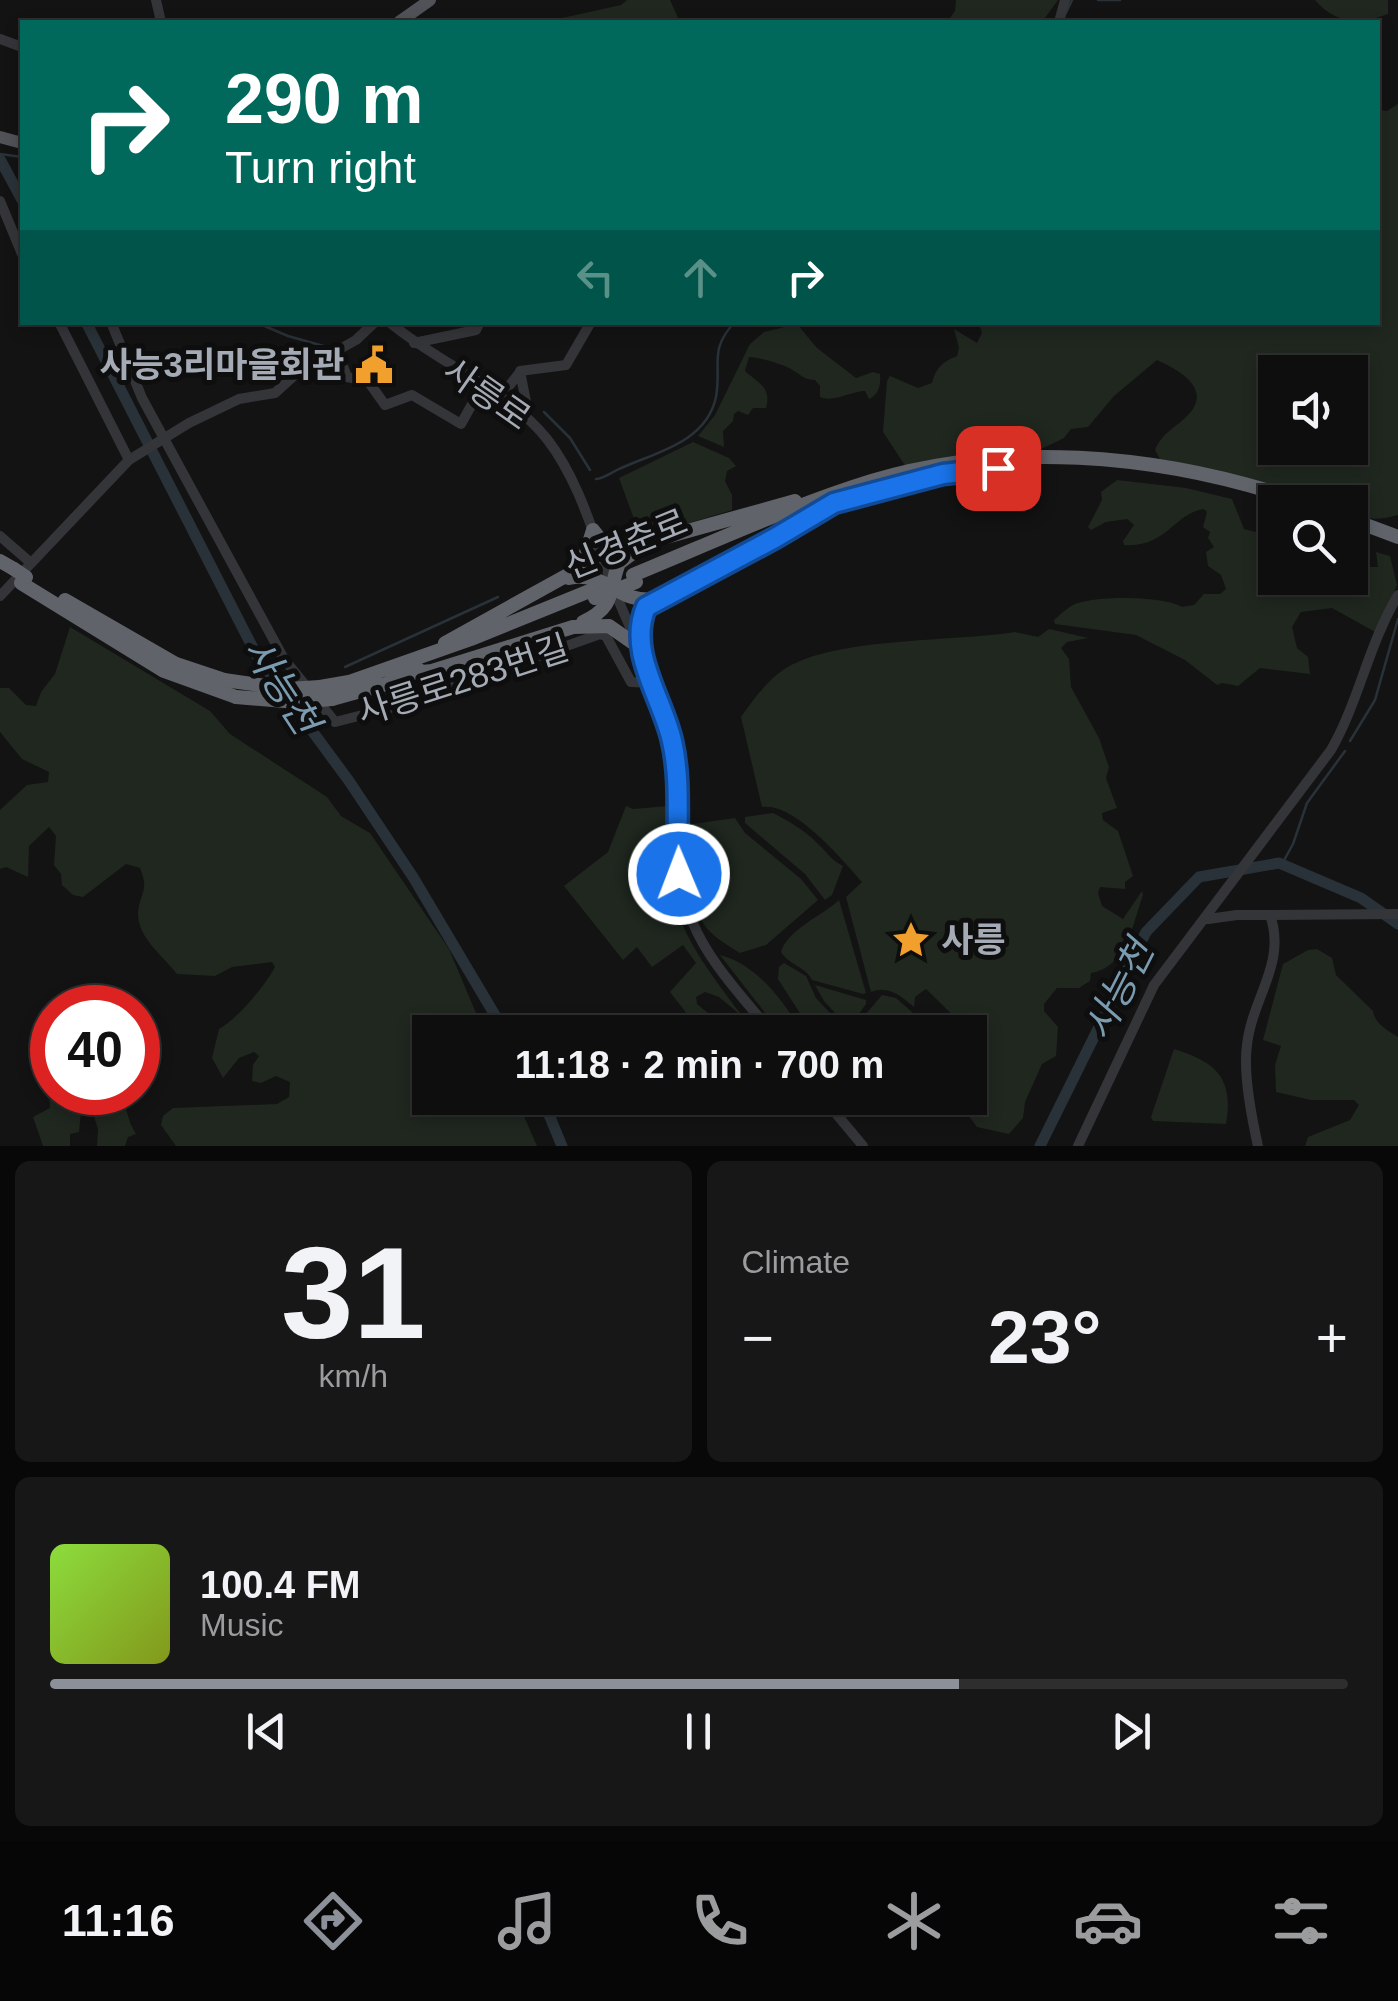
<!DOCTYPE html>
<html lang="en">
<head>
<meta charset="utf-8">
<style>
	body { margin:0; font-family:Arial,"Noto Sans KR",sans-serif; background:#171718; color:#f1f3f6; height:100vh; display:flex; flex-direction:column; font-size:38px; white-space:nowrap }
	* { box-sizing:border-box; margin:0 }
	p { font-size:32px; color:#9b9c9e }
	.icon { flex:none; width:55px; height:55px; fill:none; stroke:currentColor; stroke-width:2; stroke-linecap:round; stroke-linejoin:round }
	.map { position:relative; height:1146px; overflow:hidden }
	.panel { display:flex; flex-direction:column; gap:15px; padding:15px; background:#080808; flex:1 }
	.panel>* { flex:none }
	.hud { position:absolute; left:20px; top:20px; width:1360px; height:305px; border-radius:0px; box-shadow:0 5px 15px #0003,0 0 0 2px #2e2e2f; background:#00695c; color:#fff; overflow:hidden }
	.controls { position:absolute; left:1258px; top:355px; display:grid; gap:20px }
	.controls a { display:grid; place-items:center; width:110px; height:110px; border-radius:0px; background:#0e0e0f; box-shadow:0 5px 15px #0003,0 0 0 2px #2e2e2f; font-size:50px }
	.speed { position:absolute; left:30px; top:985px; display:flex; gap:20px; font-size:50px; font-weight:700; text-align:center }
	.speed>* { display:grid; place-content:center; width:130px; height:130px; border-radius:50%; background:#0e0e0f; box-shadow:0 5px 15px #0003,0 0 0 2px #2e2e2f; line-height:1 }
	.speed .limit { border:15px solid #d22; background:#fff; color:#111 }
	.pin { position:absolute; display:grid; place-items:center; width:85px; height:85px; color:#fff; margin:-42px; border-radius:20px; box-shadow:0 5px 15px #0006 }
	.me { position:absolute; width:110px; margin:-55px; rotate:359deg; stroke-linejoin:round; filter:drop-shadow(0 0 8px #0008) }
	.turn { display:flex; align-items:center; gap:35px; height:210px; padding:0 40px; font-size:45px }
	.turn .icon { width:130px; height:130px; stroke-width:2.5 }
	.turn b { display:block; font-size:70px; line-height:85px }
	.lanes { display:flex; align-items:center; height:95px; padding:0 40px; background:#0003; justify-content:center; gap:50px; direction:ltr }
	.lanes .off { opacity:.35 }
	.big { font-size:75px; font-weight:600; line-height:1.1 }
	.panel .tile { flex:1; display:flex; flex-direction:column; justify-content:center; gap:15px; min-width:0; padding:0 35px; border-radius:15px; background:#171718 }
	.panel .dial { align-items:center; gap:0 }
	.dial b { font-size:130px; line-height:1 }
	.song { display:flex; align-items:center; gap:30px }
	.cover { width:120px; height:120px; border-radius:15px; background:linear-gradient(135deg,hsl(90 70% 55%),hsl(70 70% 35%)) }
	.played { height:10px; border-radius:5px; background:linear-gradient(90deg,#8c9099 70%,#2e2e2f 70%) }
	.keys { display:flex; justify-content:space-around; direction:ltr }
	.heat { display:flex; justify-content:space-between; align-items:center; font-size:55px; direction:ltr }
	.panel .tiles { flex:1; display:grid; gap:15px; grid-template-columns:1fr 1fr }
	.tile:last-child { grid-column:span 2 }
	.trip { position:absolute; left:412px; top:1015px; width:575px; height:100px; border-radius:0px; background:#0e0e0f; box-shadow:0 5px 15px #0003,0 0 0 2px #2e2e2f; font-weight:600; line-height:100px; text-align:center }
	.tabs { display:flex; height:160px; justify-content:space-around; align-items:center; background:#060606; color:#9b9c9e }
	.tabs .icon { width:70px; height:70px }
	.tabs .active { color:#8c9099 }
	.tabs b { font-size:45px; color:#f1f3f6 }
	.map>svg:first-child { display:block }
	.green { fill:#1f271f; fill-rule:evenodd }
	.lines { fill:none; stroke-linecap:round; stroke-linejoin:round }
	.stream { stroke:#293238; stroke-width:2.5 }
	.river { stroke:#293238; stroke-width:11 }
	.minor { stroke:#343539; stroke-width:10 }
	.major { stroke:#505258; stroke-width:12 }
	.highway { stroke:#60636a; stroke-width:14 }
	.highway-bridge { stroke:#60636a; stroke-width:14 }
	.route-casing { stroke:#114b97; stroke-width:25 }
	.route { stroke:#1a73e8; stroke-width:18 }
	.labels { text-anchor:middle; stroke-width:10; stroke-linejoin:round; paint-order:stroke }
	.poi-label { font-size:35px; font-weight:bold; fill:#a4abb5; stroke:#0e0e0f; text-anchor:end }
	.street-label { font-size:35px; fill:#a4abb5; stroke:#0e0e0f }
	.water-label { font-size:38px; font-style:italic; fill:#7a9bb0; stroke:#0e0e0f }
</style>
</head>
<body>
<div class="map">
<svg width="1398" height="1146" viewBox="0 0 1398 1146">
	<rect width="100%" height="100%" fill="#131314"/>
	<path class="green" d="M627 0H670L680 22H544L621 5Z
		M956 0H1058L1042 22H947L955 11Z
		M1315 0H1388V14C1360 25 1335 24 1315 0Z
		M1398 104V515C1381 520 1367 520 1350 514V502H1320L1243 477 1161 461 1155 450C1162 433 1175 428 1187 416 1214 389 1179 370 1157 360L1114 396 1088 427 1071 429 1064 438 1031 454 906 467 883 432 887 381 890 376 918 388 932 383C936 368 942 362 957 356L959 348 954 329 977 343 982 333 979 323C999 323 1062 327 1075 322H1378V110L1387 111ZM1275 372H1350V448H1275Z
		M797 324 817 348 856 378 873 372 880 374C881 384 879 395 869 399L865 391C851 391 834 403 820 397V386L815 380C803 379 801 375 791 369 782 364 758 357 749 357L745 371C758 383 772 387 766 408H753L748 415 738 411 734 414 733 421 723 431 724 447 698 436 715 415 750 344 764 332Z
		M693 442 729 458 736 466 727 471 725 481 732 495V510L630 541 634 519 619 478Z
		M1117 480 1186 488 1232 499 1244 529 1256 532 1275 528V578H1350V544L1364 567H1378L1376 552 1390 556 1397 585 1377 633 1332 608 1301 612 1292 627 1297 648 1308 657 1310 674 1260 668 1238 686 1222 683 1217 685 1185 660 1136 635 1055 624 1054 620C1060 615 1067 608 1073 605 1093 595 1164 596 1182 607L1194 605 1204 594H1220L1226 589 1221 575 1208 566 1206 552 1214 547 1208 538 1210 532 1203 527 1207 512 1204 509C1174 513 1167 548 1124 545L1123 541 1134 525 1127 519 1106 522 1091 530 1088 527 1102 500 1101 492Z
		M70 627 210 711 230 734 327 797 341 816 370 833 449 949 484 1032H430V1098H451L458 1105 475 1109 480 1098H516L537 1146H176L161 1125 163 1116 173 1108 277 1104 289 1097 290 1082 276 1076 261 1083 252 1081 253 1065 259 1056 254 1052 239 1058 223 1078 212 1058 219 1029C238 1018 265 986 275 967L272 962 232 967 215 976 177 974C164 957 138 938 138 914 139 893 150 892 140 868L126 864 83 897 73 895 62 885 61 874 54 865 56 836 49 827 29 846 28 877 6 867 0 869V810L27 785 48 782 49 772 22 759 0 732V688H9L26 705 36 706 41 692 55 674Z
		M1049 629 1088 638 1067 642 1061 648 1069 659 1071 687 1099 738 1109 767 1106 778 1117 808 1102 813 1103 820 1118 831 1133 876 1125 882V889L1100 887 1098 893 1102 906 1123 919 1142 891 1143 895C1133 923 1126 968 1091 973L1090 981 1079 988H1057L1044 1004V1011L1058 1027 1056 1056 1042 1064 1025 1102 1023 1118 1009 1134 977 1127 968 1115 970 1032 926 989 915 997 914 1007C901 996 888 985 871 992L846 897 862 882C842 859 794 802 762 807L741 717C752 701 767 681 783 670 832 637 952 642 1015 632L1038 637Z
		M626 806 633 809 668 806C663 910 683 938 744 1018L719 997 705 992 696 997 697 1004 708 1013 712 1025 725 1032H686L680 1025 687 1014 670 992 696 963 683 945 652 967 637 947 623 960 564 886 608 852Z
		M773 813C788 821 805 830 817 843 827 852 831 860 843 866L832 895 825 900 805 874 745 823V817Z
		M735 818 745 833 801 879 818 900 766 945 740 953C727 945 709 935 702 921 689 894 682 852 693 824Z
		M839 900 866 993 863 994 812 980C805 966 789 965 781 952 788 929 822 916 839 900Z
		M1317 949 1332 958 1336 975 1373 1011C1375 1024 1387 1030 1398 1037V1146H1305L1308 1137 1350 1120 1359 1105 1354 1100H1311L1276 1092 1275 1065 1281 1046 1263 1040 1283 964 1308 950Z
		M720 955C758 965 783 1001 802 1032H780Z
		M784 963 806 976 816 998 832 1015 830 1032H812L778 979 779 967Z
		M815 985 866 1000V1004L846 1032H834L835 1013 824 1001Z
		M882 995 896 998 913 1013 896 1032H886L865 1015Z
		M1174 1049C1216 1062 1234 1078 1226 1124L1153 1121 1151 1117Z
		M52 1081V1092L120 1093C127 1107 127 1120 136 1134L128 1137 125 1146H97L98 1129 92 1110 86 1108 81 1112 79 1132 70 1134V1146H43L33 1117 50 1108 49 1092Z"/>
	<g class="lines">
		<path class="stream" d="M1098 0H1120
			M1066 13 1072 0
			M0 154 22 157
			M255 322 288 336 327 347
			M544 412 570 438 590 470
			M596 479C604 478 609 474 617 470 652 453 706 444 716 397 722 365 708 350 735 322
			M345 667 498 597
			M1350 741 1375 700 1398 619
			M1282 864 1293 844 1307 803 1345 751"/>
		<path class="river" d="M0 159 22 200
			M86 322 257 656 349 781 413 877 505 1032
			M542 1098 562 1146
			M1040 1146 1146 932 1199 877 1279 863 1361 898 1398 924"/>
		<path class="minor" d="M156 0 161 22
			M1059 22 1065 0
			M0 39 22 47
			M0 201 22 254
			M59 322 129 460
			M111 322 142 398 284 659 335 722 402 705 600 634 606 636 631 682 654 683
			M389 322C439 364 506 388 547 439 581 483 595 541 615 592 637 646 665 698 675 756 684 812 670 867 692 921 709 963 744 998 771 1032
			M414 343 476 330 480 322
			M337 350 347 377 368 381 385 405 412 395 461 424 482 386
			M492 392 509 386 520 372
			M525 416 526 402 520 371 566 365 591 322
			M0 536 31 563
			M0 596 129 460 189 423 239 399 275 393 297 373 356 340 375 322
			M1208 919 1237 915H1270
			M823 1098 863 1146
			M1078 1146 1154 985 1331 750C1359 701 1369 643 1398 595
			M1258 1146C1252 1119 1243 1072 1247 1045 1252 998 1287 963 1270 915L1398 914"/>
		<path class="major" d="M399 22 430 0
			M0 137 22 143"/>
		<path class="highway" d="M836 502 883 488
			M1350 519 1398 537
			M593 530 605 545 623 549 795 501
			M0 561 14 569
			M633 575C706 545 778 512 853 487 997 438 1161 453 1303 502
			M569 578C606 570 617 604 655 599
			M21 583 164 671 236 697
			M65 600 176 664 224 680
			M583 622C617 606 608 590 619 563L638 549
			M445 643 573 572 584 559 593 530
			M412 673 432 671 573 627 609 626 639 647 642 616 646 607 656 599 716 571 834 503
			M320 687 349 682 471 639 592 590
			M332 699 386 684 419 670"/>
		<path class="highway-bridge" d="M14 569 26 577
			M595 598 636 582
			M224 680 288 689 320 687
			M236 697 297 702 332 699"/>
	</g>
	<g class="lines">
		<g class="route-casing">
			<path id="route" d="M679 874C675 829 682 785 672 741 662 697 627 652 646 607L775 538 834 503 943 474 998 468"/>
		</g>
		<use href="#route" class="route"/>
	</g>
	<defs>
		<g id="civic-bare" transform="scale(3)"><path d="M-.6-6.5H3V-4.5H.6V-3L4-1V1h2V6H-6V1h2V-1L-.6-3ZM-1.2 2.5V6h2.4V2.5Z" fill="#f2a02d" stroke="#0e0e0f" stroke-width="2.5" paint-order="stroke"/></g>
		<g id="sight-bare" transform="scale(3)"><path d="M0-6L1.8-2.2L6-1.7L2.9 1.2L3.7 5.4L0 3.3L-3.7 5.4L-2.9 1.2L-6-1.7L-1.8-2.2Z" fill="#f2a02d" stroke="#0e0e0f" stroke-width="2.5" paint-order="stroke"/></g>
	</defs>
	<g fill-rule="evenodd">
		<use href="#civic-bare" x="374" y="365"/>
		<use href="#sight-bare" x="911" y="940"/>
	</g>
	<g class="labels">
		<g class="poi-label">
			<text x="344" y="377">사능3리마을회관</text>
			<text x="941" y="952" text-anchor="start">사릉</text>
		</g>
		<g class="street-label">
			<text transform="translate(487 394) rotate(35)" y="12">사릉로</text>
			<text transform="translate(626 544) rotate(-22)" y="12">신경춘로</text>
			<text transform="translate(463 680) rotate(-18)" y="12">사릉로283번길</text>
		</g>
		<g class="water-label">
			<text transform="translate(281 686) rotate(57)" y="13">사능천</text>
			<text transform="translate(1119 990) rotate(-63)" y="13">사능천</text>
		</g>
	</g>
</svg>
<div class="controls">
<a><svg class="icon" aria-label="sound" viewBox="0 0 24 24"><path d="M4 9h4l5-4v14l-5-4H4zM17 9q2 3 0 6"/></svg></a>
<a><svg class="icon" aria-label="search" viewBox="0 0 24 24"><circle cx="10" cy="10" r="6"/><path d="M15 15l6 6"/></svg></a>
</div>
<div class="speed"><div class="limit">40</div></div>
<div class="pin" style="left:998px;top:468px;background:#d93025"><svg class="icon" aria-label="arrive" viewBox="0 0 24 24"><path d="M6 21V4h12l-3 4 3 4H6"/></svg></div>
<svg class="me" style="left:679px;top:874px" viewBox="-20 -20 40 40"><circle r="17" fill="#1a73e8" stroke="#fff" stroke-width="3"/><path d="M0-11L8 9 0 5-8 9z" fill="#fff"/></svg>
<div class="trip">11:18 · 2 min · 700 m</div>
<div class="hud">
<div class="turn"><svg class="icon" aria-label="right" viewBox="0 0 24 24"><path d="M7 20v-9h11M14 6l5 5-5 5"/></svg><div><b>290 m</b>Turn right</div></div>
<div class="lanes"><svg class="icon off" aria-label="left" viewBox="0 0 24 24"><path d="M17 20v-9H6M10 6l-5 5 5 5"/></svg><svg class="icon off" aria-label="ahead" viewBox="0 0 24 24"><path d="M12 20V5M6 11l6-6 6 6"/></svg><svg class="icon" aria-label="right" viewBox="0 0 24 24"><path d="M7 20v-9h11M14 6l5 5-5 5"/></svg></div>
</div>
</div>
<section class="panel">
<div class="tiles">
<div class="tile dial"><b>31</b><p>km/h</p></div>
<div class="tile"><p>Climate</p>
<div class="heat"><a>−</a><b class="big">23°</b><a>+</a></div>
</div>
<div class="tile">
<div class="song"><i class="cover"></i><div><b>100.4 FM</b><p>Music</p></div></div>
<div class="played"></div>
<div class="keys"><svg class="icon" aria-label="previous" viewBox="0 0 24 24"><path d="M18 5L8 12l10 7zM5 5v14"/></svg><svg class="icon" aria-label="pause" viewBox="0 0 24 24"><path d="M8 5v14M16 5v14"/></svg><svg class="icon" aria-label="next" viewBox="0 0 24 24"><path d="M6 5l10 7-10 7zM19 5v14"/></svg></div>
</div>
</div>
</section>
<nav class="tabs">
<b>11:16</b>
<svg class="icon active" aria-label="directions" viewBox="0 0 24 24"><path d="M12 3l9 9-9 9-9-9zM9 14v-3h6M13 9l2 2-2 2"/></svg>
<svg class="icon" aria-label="music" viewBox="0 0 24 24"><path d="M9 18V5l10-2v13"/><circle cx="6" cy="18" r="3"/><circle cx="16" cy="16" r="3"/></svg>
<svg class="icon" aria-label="phone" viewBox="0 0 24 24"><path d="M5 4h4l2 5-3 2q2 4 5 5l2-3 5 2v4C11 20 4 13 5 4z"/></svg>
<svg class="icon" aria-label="climate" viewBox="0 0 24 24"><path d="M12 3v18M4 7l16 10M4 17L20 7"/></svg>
<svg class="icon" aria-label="car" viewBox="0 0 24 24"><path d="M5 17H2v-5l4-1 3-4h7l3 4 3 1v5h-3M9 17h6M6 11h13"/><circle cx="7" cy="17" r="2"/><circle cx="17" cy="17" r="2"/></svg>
<svg class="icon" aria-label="filters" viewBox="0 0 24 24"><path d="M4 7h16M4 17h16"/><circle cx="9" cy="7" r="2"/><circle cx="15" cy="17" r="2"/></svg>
</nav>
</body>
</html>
